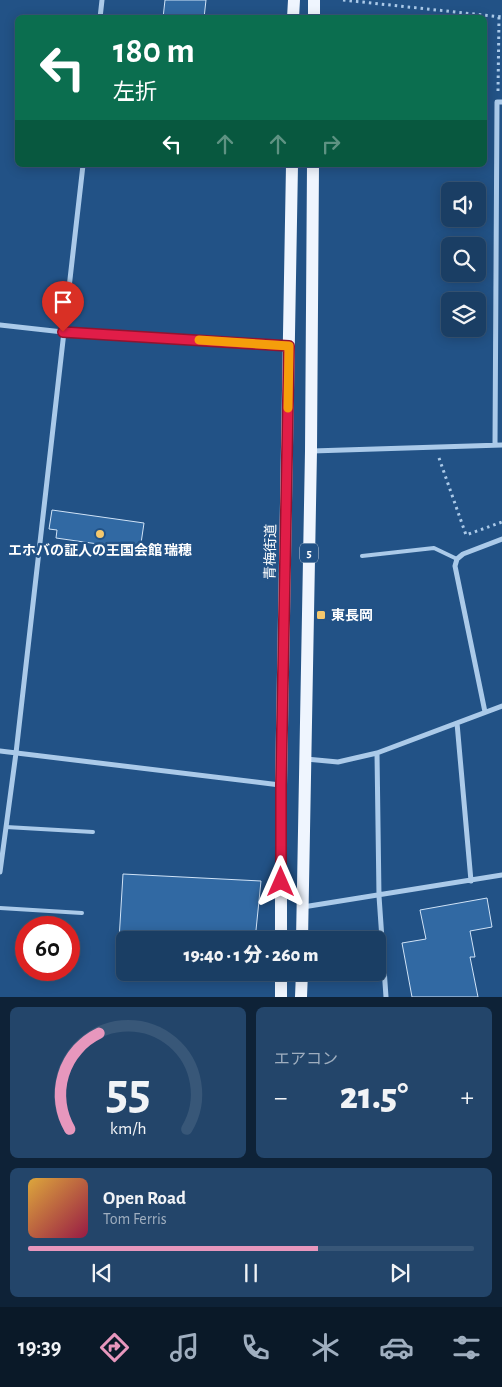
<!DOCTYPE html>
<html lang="ja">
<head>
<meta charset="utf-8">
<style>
	body { margin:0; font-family:"Alegreya Sans","Noto Sans JP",sans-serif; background:#23456a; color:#f1f3f6; height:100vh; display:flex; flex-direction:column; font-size:19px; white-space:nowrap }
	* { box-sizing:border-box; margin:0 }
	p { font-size:16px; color:#9faebf }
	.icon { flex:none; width:28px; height:28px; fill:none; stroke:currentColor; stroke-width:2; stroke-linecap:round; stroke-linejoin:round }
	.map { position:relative; height:997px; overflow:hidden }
	.side { display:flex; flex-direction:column; gap:10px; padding:10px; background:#0e2237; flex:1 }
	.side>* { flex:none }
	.hud { position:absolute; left:15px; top:15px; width:472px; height:152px; border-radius:8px; box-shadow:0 2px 12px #0003,0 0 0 1px #385778; background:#0b6e4f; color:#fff; overflow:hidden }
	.fabs { position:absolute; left:441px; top:182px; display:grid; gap:10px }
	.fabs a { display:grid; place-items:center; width:45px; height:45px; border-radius:8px; background:#1a3e64; box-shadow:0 2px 12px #0003,0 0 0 1px #385778; font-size:25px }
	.speed { position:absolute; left:15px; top:916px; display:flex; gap:10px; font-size:25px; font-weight:700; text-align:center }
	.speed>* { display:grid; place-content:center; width:65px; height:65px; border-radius:50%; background:#1a3e64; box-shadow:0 2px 12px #0003,0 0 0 1px #385778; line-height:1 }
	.speed .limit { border:8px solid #d22; background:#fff; color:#111 }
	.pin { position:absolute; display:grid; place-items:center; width:42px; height:42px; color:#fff; margin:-51px -21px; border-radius:50% 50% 50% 0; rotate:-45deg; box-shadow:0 0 5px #0007 }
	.pin .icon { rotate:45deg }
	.me { position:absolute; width:55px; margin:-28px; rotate:0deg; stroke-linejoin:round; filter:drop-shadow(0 0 4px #0008) }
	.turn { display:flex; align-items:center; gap:18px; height:105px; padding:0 15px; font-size:22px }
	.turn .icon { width:65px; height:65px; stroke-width:2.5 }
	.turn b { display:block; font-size:35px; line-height:42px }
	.lanes { display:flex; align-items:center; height:48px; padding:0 15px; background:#0003; justify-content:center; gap:25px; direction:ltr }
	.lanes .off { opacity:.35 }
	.big { font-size:38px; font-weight:800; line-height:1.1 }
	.side .card { flex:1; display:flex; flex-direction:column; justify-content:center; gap:8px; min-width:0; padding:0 18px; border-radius:8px; background:#23456a }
	.side .dial { align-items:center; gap:0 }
	.dial svg { height:130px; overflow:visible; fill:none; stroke:#385778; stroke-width:7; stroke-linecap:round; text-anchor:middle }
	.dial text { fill:#f1f3f6; stroke:none }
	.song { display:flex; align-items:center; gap:15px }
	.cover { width:60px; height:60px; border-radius:8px; background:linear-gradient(135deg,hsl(40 70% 55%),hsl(340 70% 35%)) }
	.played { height:5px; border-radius:2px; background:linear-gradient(90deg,#e797bd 65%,#385778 65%) }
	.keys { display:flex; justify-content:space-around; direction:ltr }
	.heat { display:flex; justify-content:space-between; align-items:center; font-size:28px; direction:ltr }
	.side .tiles { flex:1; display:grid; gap:10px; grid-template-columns:1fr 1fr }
	.card:last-child { grid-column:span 2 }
	.trip { position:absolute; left:116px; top:931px; width:270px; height:50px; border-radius:8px; background:#1a3e64; box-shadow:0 2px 12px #0003,0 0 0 1px #385778; font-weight:800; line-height:50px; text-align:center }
	.dock { display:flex; height:80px; justify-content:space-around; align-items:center; background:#0a1928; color:#9faebf }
	.dock .icon { width:35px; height:35px }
	.dock .selected { color:#e797bd }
	.dock b { font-size:22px; color:#f1f3f6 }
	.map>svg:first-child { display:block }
	.building { fill:#3169a3; stroke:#d0e3f7 }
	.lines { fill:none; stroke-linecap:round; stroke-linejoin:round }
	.path { stroke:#abcae9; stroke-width:3; stroke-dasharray:2.5 4; stroke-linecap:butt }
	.service { stroke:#abcae9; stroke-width:4 }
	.minor { stroke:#abcae9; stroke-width:5 }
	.primary { stroke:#eff5fe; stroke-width:12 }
	.route-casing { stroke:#92132f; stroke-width:12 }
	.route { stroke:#e11d48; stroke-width:9 }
	.slow { stroke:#f59e0b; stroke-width:9 }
	.poi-dot { fill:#f5c86d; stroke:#225286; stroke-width:2 }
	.labels { text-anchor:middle; stroke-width:5; stroke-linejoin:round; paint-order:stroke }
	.shield { fill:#225286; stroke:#bdcbdb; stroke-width:1 }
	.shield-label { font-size:12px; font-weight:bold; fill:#fff }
	.poi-label { font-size:14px; font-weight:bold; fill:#fff; stroke:#225286 }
	.street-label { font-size:14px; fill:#fff; stroke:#225286 }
</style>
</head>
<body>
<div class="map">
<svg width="502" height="997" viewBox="0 0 502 997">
	<rect width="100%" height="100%" fill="#225286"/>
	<path class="building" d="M165 0H206L204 18H163Z
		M52 510 144 523 140 550 56 538 57 530 49 529Z
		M123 874 261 881 255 940H119Z
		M487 898 492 927 470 931 475 957H470L478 997H412L402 943 426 939 420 910Z"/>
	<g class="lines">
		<path class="path" d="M343 0 502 17
			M498 91 499 17
			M439 458 466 535 502 522"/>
		<path class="service" d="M362 556 434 548 457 559
			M6 827 93 832
			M0 908 82 913"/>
		<path class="minor" d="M100 18 102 0
			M0 325 63 332 289 345
			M495 445 497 102H502
			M312 451 502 445
			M485 712 455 566 457 559 463 554 502 539
			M457 723 471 881
			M0 751 280 785
			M377 753 379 896 386 997
			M306 759 338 762 377 753 502 706
			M0 872 16 753 83 165
			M303 907 502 875"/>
		<path class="primary" d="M293 18 294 0
			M314 18V0
			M281 940V785L292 165
			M302 940 311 451 313 165
			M281 972V997
			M301 997 302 972"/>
	</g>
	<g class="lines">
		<g class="route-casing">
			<path id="route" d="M63 332 289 346 281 785V882"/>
		</g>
		<use href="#route" class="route"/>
		<path class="slow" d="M199 340 289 346 288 408"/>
	</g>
	<g class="poi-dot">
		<circle cx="100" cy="534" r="5"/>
		<rect x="316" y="610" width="10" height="10" rx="2.5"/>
	</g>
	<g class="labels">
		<rect class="shield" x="300" y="543.5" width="18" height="19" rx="4"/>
		<g class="shield-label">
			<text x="309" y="557">5</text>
		</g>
		<g class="poi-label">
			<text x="100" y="555">エホバの証人の王国会館 瑞穂</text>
			<text x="331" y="620" text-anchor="start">東長岡</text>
		</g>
		<g class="street-label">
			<text transform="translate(270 552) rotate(-89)" y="5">青梅街道</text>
		</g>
	</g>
</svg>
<div class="fabs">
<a><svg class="icon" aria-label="sound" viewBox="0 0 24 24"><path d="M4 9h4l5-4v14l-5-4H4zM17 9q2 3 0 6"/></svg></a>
<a><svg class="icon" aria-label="search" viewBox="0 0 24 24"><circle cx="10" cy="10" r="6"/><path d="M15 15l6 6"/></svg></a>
<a><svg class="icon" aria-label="layers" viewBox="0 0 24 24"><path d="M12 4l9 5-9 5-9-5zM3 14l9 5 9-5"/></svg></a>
</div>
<div class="speed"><div class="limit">60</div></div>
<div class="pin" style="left:63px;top:332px;background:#d93025"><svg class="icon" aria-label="arrive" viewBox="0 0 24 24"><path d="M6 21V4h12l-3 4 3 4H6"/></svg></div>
<svg class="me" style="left:281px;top:882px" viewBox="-20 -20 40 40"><path d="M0-17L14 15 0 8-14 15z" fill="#e11d48" stroke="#fff" stroke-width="4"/></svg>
<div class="trip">19:40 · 1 分 · 260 m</div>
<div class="hud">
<div class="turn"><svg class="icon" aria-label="left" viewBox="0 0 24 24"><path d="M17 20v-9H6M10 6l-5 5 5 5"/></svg><div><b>180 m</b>左折</div></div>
<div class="lanes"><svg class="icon" aria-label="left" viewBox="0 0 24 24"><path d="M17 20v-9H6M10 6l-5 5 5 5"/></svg><svg class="icon off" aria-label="ahead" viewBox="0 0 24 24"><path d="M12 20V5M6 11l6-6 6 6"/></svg><svg class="icon off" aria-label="ahead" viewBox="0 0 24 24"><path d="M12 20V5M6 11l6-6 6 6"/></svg><svg class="icon off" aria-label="right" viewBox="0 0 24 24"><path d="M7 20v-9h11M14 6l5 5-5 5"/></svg></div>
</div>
</div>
<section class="side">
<div class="tiles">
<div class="card dial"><svg viewBox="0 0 100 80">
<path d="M14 69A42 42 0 1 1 86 69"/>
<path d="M14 69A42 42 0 0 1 32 10" stroke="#e797bd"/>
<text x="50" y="56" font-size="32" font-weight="700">55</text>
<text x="50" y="72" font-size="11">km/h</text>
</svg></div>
<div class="card"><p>エアコン</p>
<div class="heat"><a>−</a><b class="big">21.5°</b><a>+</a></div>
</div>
<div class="card">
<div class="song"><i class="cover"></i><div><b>Open Road</b><p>Tom Ferris</p></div></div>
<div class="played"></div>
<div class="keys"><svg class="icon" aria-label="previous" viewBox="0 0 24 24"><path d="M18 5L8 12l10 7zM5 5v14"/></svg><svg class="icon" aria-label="pause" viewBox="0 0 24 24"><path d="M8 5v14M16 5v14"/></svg><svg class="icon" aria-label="next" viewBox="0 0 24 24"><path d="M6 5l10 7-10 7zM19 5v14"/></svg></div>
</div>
</div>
</section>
<nav class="dock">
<b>19:39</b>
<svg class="icon selected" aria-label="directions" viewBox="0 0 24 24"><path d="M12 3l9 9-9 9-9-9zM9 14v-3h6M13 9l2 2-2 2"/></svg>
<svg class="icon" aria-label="music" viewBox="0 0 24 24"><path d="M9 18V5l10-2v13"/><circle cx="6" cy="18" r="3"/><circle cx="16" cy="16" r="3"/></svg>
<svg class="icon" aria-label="phone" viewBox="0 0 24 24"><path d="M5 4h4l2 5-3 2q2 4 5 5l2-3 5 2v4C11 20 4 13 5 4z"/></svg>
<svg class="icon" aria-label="climate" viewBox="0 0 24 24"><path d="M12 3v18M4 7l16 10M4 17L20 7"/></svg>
<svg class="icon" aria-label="car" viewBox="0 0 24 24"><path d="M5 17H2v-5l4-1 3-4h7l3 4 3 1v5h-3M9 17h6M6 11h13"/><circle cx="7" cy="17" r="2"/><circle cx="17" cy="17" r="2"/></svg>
<svg class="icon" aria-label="filters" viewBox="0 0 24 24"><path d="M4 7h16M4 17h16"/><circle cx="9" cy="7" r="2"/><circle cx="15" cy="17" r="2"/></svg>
</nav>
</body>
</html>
